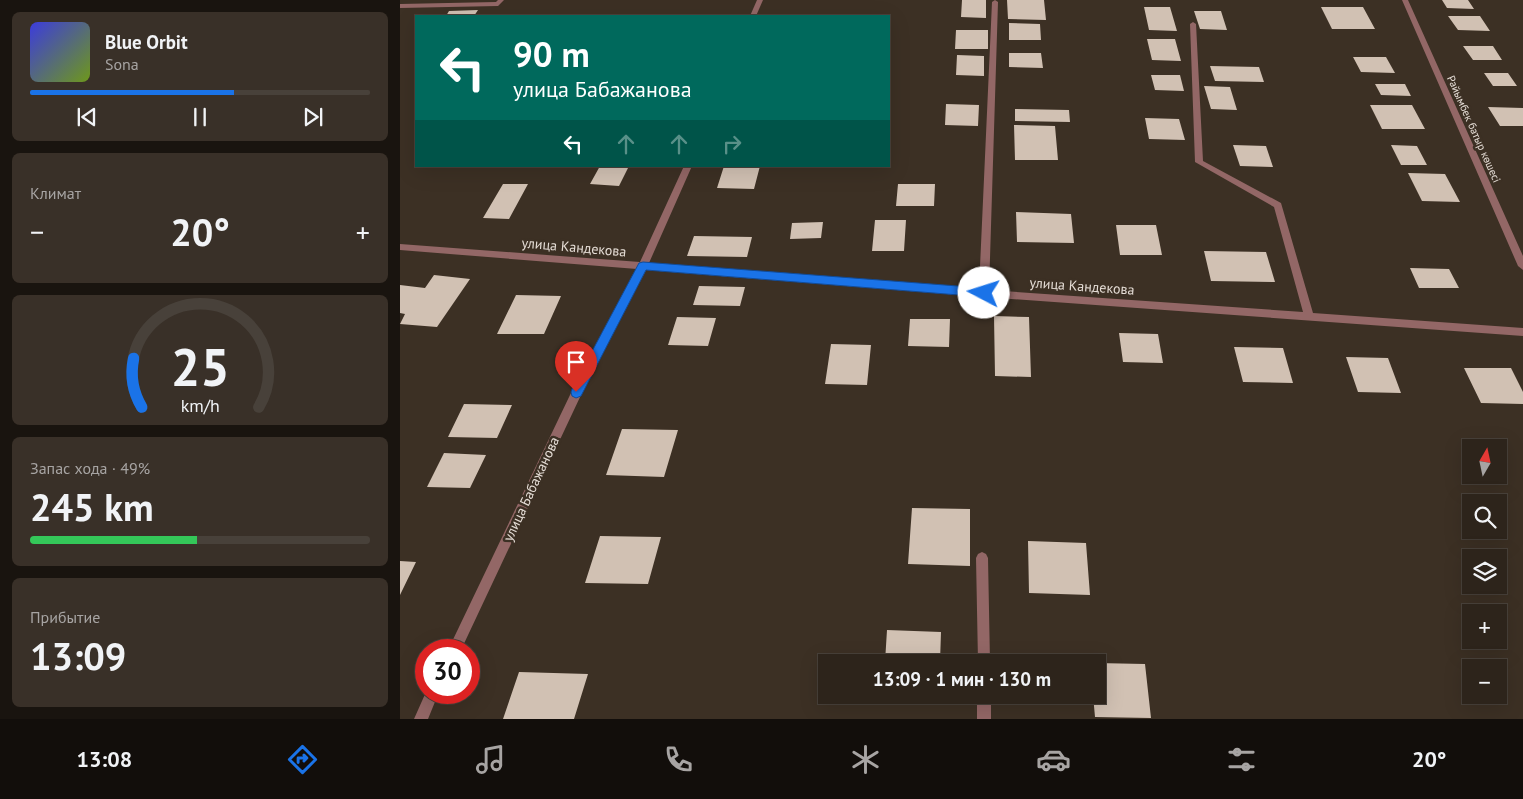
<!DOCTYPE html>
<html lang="ru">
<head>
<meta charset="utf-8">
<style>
	body { margin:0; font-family:"PT Sans",sans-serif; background:#393028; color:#f1f3f6; height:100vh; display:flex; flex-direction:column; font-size:19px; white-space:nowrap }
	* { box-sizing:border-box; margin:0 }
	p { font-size:16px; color:#a7a4a3 }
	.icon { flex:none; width:28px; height:28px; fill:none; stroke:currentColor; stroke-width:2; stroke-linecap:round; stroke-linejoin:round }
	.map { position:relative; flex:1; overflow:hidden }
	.sheet { display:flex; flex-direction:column; gap:12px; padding:12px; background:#19140f; width:400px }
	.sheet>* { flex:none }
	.guide { position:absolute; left:15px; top:15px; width:475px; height:152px; border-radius:0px; box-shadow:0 5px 20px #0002,0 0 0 1px #48413a; background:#00695c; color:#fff; overflow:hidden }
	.needle { width:32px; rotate:9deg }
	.fabs { position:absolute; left:1062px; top:439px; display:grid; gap:10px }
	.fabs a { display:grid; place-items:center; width:45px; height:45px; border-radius:0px; background:#2d241b; box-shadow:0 5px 20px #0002,0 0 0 1px #48413a; font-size:25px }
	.speed { position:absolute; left:15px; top:639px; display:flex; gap:10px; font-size:25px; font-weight:700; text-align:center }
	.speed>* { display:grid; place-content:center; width:65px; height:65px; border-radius:50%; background:#2d241b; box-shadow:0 5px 20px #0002,0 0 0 1px #48413a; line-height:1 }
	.speed .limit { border:8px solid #d22; background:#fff; color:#111 }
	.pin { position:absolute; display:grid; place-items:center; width:42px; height:42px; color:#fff; margin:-51px -21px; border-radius:50% 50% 50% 0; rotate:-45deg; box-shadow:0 0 5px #0007 }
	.pin .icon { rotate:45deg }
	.me { position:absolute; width:55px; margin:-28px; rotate:275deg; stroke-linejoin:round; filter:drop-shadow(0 0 4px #0008) }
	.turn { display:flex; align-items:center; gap:18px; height:105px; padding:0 15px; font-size:22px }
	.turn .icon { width:65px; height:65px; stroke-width:2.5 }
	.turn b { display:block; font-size:35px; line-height:42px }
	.lanes { display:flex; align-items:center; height:48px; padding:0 15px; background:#0003; justify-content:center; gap:25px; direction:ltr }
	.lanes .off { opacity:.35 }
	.big { font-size:38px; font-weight:700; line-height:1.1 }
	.sheet .card { flex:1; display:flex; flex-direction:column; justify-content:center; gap:8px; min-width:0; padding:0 18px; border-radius:8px; background:#393028 }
	.sheet .dial { align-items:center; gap:0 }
	.dial svg { height:130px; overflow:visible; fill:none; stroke:#48413a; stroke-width:7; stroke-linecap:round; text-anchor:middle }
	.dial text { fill:#f1f3f6; stroke:none }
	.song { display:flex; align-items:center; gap:15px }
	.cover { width:60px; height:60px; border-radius:8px; background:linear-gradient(135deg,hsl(240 70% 55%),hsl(80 70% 35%)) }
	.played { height:5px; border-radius:2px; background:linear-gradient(90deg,#1a73e8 60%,#48413a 60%) }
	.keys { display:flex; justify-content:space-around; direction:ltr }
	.heat { display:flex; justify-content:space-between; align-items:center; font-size:28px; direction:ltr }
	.charge { height:8px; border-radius:4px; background:linear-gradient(90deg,#34c759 49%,#48413a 0) }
	.trip { position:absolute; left:418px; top:654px; width:288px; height:50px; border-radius:0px; background:#2d241b; box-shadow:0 5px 20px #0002,0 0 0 1px #48413a; font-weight:700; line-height:50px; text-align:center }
	.menu { display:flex; height:80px; justify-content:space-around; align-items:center; background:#120e0b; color:#a7a4a3 }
	.menu .icon { width:35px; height:35px }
	.menu .active { color:#1a73e8 }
	.menu b { font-size:22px; color:#f1f3f6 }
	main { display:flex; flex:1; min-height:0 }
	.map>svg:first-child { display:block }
	.building { fill:#d1c1b3 }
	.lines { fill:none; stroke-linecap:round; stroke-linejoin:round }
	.street { fill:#936766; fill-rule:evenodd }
	.route { fill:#1a73e8; stroke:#114b97 }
	.labels { text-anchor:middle; stroke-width:5; stroke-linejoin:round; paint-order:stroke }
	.far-street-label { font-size:11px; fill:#e5ddd6; stroke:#3c3024 }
	.street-label { font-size:14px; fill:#e5ddd6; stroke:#3c3024 }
</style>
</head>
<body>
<main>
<section class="sheet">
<div class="card">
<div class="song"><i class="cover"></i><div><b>Blue Orbit</b><p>Sona</p></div></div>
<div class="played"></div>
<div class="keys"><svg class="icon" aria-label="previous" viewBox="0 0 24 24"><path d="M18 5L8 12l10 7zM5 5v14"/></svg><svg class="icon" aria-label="pause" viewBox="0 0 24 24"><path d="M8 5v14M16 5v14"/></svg><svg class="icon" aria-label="next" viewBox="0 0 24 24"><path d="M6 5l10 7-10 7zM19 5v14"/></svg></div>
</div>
<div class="card"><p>Климат</p>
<div class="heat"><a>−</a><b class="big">20°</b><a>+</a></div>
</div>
<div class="card dial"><svg viewBox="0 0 100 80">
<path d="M14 69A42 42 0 1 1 86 69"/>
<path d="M14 69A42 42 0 0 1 9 39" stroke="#1a73e8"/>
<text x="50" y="56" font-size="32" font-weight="700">25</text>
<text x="50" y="72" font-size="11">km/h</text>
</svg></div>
<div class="card"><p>Запас хода · 49%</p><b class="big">245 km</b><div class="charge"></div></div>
<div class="card"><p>Прибытие</p><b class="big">13:09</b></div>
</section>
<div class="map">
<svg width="1123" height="719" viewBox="0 0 1123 719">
	<rect width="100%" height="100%" fill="#3c3024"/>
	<path class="building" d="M562 0H586V18L561 17Z
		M607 0H644L646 20 608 19Z
		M1042 0H1068L1074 9 1047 8Z
		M744 7H770L777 31 749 30Z
		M921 7H963L975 29H932Z
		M78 10 74 16H46L49 11Z
		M794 11H821L827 30 800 29Z
		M1048 16H1080L1090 31 1058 30Z
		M609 23 640 24 641 40H609Z
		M556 30H588V49H555Z
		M747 39H775L781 61 752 60Z
		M1063 46H1093L1102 60H1073Z
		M609 53H641L643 68 609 67Z
		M557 55 584 56V76L556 75Z
		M953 57H986L995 73 961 72Z
		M810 66 859 67 864 82 815 81Z
		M1084 73H1108L1117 86H1093Z
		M751 75H780L784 91 755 90Z
		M975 84H1005L1011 96 981 95Z
		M804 86 830 87 837 110 811 109Z
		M546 104 579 105 578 126 545 125Z
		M970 105H1012L1025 129H982Z
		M1088 107 1123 108V126H1100Z
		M615 109 669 110 670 122 615 121Z
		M745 118 779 119 785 140 749 139Z
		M614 125 655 126 658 160H615Z
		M833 145 866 146 873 167 840 166Z
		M991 145 1017 146 1027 165H1001Z
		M200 166H229L219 186 190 184Z
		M324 166H360L354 189 317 188Z
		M1008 173 1045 174 1060 202 1022 201Z
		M103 184H128L109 219 83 218Z
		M498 184H535L534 206H496Z
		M616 212 671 214 674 243 617 242Z
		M475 220H506L504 251H472Z
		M423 222 421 238 390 239 392 223Z
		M716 225H756L762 255H720Z
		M294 236 352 237 347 257 287 256Z
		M804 251 866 252 875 282 811 281Z
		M1010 268 1049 269 1059 288H1019Z
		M34 275 70 279 37 327 0 324 5 314 0 313V285L25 288Z
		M299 286 345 287 340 306 293 305Z
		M116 295 161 296 144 334H97Z
		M594 316 629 317 631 377 595 376Z
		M277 317 316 318 308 346 268 345Z
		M510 319H550L549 347 508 346Z
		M719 333 758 334 763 363 723 362Z
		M431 344 471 345 467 385 425 384Z
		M834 347 883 348 893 383 843 382Z
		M946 357 988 358 1001 393 958 392Z
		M1064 368H1111L1123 392V404L1081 403Z
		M64 404 112 405 97 438 48 437Z
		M222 429 278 430 264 477 206 475Z
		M44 453 86 455 70 488 27 487Z
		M512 508 570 509V566L508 564Z
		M200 536 261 537 248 584 185 583Z
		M628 541 686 543 690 595 629 593Z
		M0 561 16 562 0 595Z
		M487 630 541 632 540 662H485Z
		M696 663 745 664 751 718 695 717 693 695H696Z
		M119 672 188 674 174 719H103Z"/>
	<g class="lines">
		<path class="street" d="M98 0H104L98 6 0 8V4L96 2Z
			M357 0H363L356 16H350Z
			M595 0 598 2 589 290 903 312 874 207 795 162 790 24 793 22 796 24 803 161 881 203 913 313 1123 328V336L584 297 246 270 189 378 61 650H48L181 372 237 269 0 250V244L240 262 284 166H292L249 263 579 289 592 2Z
			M1002 0H1008L1123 256V270L1118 266Z
			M582 552 586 554 588 558 590 662H578L576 558 578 554Z
			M26 692H39L28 719H14Z
			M577 695H591V719H577Z"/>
	</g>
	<path class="route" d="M243 262 584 288 589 293 584 297 246 270 181 396 176 398 172 396 171 392 172 389 239 263Z"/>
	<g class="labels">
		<g class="far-street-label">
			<text transform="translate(1074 129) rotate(66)" y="4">Райымбек батыр көшесі</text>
		</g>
		<g class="street-label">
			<text transform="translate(174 247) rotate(5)" y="5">улица Кандекова</text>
			<text transform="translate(682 286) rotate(4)" y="5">улица Кандекова</text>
			<text transform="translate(131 489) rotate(-65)" y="5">улица Бабажанова</text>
		</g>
	</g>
</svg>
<div class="fabs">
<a><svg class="needle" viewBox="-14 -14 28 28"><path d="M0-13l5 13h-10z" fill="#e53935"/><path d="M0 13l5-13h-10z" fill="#a7a4a3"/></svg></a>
<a><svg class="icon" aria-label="search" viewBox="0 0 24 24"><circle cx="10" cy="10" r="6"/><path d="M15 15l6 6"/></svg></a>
<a><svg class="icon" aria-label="layers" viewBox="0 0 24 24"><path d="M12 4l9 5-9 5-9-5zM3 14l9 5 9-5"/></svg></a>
<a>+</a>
<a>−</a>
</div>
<div class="speed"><div class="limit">30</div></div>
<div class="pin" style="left:176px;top:392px;background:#d93025"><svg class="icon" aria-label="arrive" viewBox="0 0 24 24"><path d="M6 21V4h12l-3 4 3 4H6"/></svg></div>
<svg class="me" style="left:584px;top:293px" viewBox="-20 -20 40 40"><circle r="19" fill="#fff"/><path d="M0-13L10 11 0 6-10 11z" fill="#1a73e8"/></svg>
<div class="trip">13:09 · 1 мин · 130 m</div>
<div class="guide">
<div class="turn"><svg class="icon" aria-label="left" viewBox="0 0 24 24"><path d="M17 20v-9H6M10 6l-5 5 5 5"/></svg><div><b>90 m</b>улица Бабажанова</div></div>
<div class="lanes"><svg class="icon" aria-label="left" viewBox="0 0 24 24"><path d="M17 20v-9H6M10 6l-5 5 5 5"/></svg><svg class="icon off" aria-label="ahead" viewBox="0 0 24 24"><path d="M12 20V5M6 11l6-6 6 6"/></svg><svg class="icon off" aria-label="ahead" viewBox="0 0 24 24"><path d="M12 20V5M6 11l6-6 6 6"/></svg><svg class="icon off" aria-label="right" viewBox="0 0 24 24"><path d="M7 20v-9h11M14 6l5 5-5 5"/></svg></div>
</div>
</div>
</main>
<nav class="menu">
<b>13:08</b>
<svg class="icon active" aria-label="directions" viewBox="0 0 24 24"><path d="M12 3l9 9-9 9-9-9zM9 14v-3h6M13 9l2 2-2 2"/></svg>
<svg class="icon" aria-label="music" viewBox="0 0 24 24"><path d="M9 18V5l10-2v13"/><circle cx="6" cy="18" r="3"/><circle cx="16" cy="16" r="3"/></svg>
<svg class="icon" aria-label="phone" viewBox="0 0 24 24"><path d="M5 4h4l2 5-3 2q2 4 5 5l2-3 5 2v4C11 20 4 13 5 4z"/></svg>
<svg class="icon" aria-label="climate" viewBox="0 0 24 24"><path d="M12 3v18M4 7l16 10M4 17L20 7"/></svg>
<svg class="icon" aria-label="car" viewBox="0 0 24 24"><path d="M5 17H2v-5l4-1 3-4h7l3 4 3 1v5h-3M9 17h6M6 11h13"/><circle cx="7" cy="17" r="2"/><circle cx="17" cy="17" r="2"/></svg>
<svg class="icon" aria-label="filters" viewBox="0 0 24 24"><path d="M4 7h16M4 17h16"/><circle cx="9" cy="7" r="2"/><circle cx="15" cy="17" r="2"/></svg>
<b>20°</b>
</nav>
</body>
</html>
